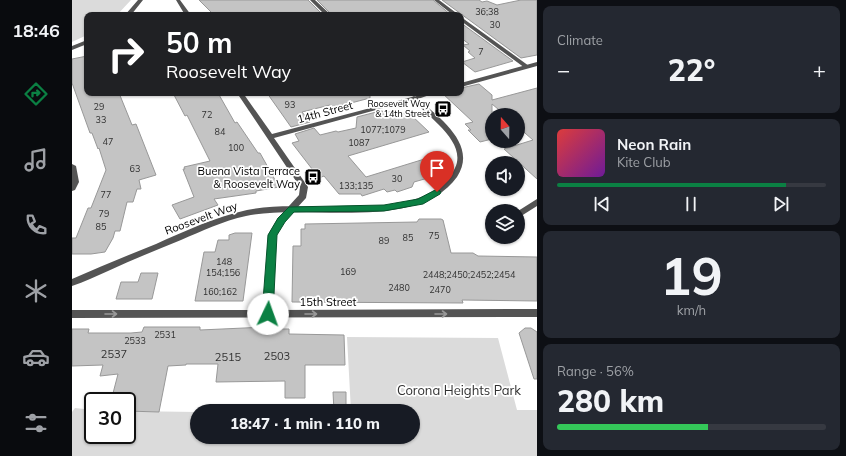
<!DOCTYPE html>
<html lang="en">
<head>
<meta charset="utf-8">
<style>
	body { margin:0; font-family:Mulish,sans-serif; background:#242831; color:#f1f3f6; height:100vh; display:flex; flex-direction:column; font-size:15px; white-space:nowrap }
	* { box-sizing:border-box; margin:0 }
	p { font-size:13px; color:#9ea1a6 }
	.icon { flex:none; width:22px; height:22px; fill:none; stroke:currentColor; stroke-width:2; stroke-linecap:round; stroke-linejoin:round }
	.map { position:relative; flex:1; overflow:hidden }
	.details { display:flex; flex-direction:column; gap:6px; padding:6px; background:#0d0f14; width:309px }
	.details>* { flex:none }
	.banner { position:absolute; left:12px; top:12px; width:380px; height:84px; border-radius:8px; box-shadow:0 1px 3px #0004; background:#202124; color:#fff; overflow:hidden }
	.needle { width:26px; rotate:340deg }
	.buttons { position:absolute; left:413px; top:108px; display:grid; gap:8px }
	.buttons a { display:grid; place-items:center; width:40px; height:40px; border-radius:50%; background:#171b24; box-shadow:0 1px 3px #0004; font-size:20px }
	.speed { position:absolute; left:12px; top:392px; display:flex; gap:8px; font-size:20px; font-weight:700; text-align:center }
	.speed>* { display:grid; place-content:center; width:52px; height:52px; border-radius:50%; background:#171b24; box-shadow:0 1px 3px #0004; line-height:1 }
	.speed .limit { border:2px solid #111; border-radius:6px; background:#fff; color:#111 }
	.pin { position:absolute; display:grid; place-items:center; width:34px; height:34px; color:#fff; margin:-41px -17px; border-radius:50% 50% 50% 0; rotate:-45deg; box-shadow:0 0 4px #0007 }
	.pin .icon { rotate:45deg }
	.me { position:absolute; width:44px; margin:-22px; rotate:3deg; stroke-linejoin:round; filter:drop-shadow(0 0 3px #0008) }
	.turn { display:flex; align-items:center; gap:14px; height:84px; padding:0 16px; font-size:18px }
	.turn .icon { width:52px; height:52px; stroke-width:2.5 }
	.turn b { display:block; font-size:28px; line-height:34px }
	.big { font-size:30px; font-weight:800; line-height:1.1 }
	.details .tile { flex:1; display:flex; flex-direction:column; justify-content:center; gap:6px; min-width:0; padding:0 14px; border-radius:8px; background:#242831 }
	.details .dial { align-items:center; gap:0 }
	.dial b { font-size:52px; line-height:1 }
	.song { display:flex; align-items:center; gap:12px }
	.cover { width:48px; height:48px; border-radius:6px; background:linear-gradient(135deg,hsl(0 70% 55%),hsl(280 70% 35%)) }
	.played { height:4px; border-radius:2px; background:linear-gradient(90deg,#0b8043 85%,#363941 85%) }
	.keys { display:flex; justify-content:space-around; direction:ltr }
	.heat { display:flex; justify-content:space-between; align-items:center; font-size:22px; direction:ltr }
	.charge { height:6px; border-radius:3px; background:linear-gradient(90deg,#34c759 56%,#363941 0) }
	.trip { position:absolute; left:118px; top:404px; width:230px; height:40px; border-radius:20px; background:#171b24; box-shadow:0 1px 3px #0004; font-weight:800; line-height:40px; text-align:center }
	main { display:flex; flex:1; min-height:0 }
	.tabs { display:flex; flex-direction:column; width:72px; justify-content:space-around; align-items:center; background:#090b0e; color:#9ea1a6 }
	.tabs .icon { width:28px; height:28px }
	.tabs .on { color:#0b8043 }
	.tabs b { font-size:18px; color:#f1f3f6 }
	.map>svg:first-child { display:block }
	.green { fill:#dbdbdb }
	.building { fill:#c4c4c4; stroke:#989898 }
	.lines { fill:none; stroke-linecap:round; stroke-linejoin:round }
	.minor { fill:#545454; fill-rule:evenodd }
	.tertiary { fill:#545454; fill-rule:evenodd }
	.oneway { stroke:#989898 }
	.route { fill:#0b8043; stroke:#07532c }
	.labels { text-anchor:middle; stroke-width:3.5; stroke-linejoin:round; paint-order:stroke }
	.number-label { font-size:9px; fill:#313131 }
	.far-poi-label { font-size:9px; fill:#000; stroke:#fff; text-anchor:end }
	.street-label { font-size:11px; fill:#000; stroke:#fff }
	.poi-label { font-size:11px; fill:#000; stroke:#fff; text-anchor:end }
	.near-number-label { font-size:11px; fill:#313131 }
	.near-park-label { font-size:13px; fill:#323232; stroke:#fff }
</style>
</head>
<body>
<main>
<nav class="tabs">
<b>18:46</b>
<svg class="icon on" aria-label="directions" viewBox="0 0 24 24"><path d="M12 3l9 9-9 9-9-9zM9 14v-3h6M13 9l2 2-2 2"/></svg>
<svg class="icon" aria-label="music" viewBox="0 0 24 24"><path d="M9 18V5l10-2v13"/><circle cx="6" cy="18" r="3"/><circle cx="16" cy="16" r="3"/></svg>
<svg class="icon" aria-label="phone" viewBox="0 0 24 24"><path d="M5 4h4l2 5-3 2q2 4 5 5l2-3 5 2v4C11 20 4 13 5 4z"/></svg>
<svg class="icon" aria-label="climate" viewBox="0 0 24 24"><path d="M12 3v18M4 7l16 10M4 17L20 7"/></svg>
<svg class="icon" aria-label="car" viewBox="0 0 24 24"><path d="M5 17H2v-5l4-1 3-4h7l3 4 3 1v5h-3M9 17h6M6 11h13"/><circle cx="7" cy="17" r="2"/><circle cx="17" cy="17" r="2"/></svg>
<svg class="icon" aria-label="filters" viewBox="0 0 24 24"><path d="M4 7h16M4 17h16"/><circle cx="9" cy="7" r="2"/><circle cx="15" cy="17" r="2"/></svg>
</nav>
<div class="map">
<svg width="465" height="456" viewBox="0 0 465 456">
	<rect width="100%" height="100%" fill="#fff"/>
	<path class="green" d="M0 0H59L45 15H15V35L0 42Z
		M275 337 426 338 445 410H465V456H0V412L3 408 21 410V435H55V411L125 412V437H341V411H279Z"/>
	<path class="building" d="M127 0H236L251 15H142Z
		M245 0H361L379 15H260Z
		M370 0H407L410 2 415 1 425 5 449 0H465V55L449 58Z
		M389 23 441 61 403 72 390 62 403 58 396 52 398 51 391 45 397 44 389 38Z
		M15 56V93H47L60 125 64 124 84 175 67 180 69 189H65L61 202H55L48 231H43L41 238 33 252 19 254H0V238H4L16 208H19L34 170 27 148 26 149 20 133H18L0 83V59Z
		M407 84 420 95V100L465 88V179L432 149 461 140 446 127V115H433L420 104V139L408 142 396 130H399L393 124 401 122 370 93H389V88Z
		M101 93H146L163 123 165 122 186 153H188L207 187 184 191V193L142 199 146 205 108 219 100 205 122 197 111 169H113L112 167 138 161 115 115 113 116Z
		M195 93H298V98L260 108 258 105 230 112 238 122 219 127Z
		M308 111 338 114 357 132 276 156 294 177 372 153 357 173 353 174 356 178 342 182 340 187 325 192 323 190 315 192 312 189 290 196 289 194H267L252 176 247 178 220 143 227 141 223 134 242 128 248 135 264 131 266 132 284 128 285 117Z
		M347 219H369L371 220 379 253H401L406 256 465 257V301L390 300 391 303 220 302 221 246H229V229H233V224L345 222Z
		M163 233H180L171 301H123L132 252H143L146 240H157V235Z
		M69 273H86L80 299H44L49 282H66Z
		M72 327H128V330L194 327V329H217V334L272 335 273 365H233V398H213V381L144 382 146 364H114V365L96 366 87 412 55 411V401H39L46 374 28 376 31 365 0 366V329H17L16 333H59L70 332Z
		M453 328H459L465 332V379H462L447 333Z
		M261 392H274V411H262Z"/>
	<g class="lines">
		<path class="minor" d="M66 0H71L59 15H53Z
			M104 0H108L119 15H113Z
			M238 0H243L259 15H253Z
			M362 0H367L387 15H381Z
			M389 17 457 66V68H453L389 21Z
			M15 40V44L0 50V46Z
			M165 93H171L200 134 340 97 342 96 345 98 344 99 202 138 236 187 234 198 212 222 204 235 201 310 465 309V317L0 318V310H192L196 235 206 218 227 195 228 187Z
			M0 164 4 166 7 182 3 190 0 191Z
			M465 199V206L446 218V211Z"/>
		<path class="tertiary" d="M465 62V66L389 87V83Z
			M353 93H363L346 99C368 118 406 145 385 177 345 233 234 203 174 216 151 221 130 231 109 240 84 250 60 260 36 271 24 276 12 282 0 286V279C28 267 56 255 84 244 113 231 143 217 175 210 233 198 307 221 360 192 364 190 368 185 371 182 376 178 381 173 383 168 396 141 353 115 339 98Z"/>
	</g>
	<defs><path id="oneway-shaft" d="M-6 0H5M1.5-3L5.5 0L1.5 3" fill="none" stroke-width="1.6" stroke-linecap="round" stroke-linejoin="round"/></defs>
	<g class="oneway">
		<use href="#oneway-shaft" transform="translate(39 314)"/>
		<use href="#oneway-shaft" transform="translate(239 314)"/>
		<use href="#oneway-shaft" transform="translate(369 314)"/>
	</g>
	<path class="route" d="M365 189 369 192 368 194 351 204 312 211 222 212 213 222 205 235 201 314 199 317 196 318 192 317 190 314 196 235 206 218 217 207 312 205 346 199Z"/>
	<defs>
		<g id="bus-square" transform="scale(0.9)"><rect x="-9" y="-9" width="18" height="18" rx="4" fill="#000" stroke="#fff"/><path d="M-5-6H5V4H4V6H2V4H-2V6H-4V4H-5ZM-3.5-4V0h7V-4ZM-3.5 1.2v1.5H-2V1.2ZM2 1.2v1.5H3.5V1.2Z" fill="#fff"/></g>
	</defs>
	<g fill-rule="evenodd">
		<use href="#bus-square" x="371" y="109"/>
		<use href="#bus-square" x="241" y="177"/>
	</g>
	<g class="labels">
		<g class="number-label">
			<text x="415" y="15">36;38</text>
			<text x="423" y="28">30</text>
			<text x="409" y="55">7</text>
			<text x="218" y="108">93</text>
			<text x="27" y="110">29</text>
			<text x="135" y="118">72</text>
			<text x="29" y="123">33</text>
			<text x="311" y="133">1077;1079</text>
			<text x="148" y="135">84</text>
			<text x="36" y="145">47</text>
			<text x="287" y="146">1087</text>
			<text x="164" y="151">100</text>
			<text x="63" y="172">63</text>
			<text x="325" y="182">30</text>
			<text x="284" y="189">133;135</text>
			<text x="34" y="198">77</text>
			<text x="32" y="217">79</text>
			<text x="29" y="230">85</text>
			<text x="362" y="239">75</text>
			<text x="336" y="241">85</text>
			<text x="312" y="244">89</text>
			<text x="152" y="265">148</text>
			<text x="276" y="275">169</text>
			<text x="151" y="276">154;156</text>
			<text x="397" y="278">2448;2450;2452;2454</text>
			<text x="327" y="291">2480</text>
			<text x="368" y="293">2470</text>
			<text x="148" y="295">160;162</text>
			<text x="93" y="338">2531</text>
			<text x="63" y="344">2533</text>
		</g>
		<g class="far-poi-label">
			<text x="358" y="107">Roosevelt Way<tspan x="358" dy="10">&amp; 14th Street</tspan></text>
		</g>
		<g class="street-label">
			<text transform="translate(253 112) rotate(-15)" y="4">14th Street</text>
			<text transform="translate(129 218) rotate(-20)" y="4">Roosevelt Way</text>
			<text x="256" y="306">15th Street</text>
		</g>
		<g class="poi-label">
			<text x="228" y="175">Buena Vista Terrace<tspan x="228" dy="13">&amp; Roosevelt Way</tspan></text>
		</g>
		<g class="near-number-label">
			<text x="42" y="358">2537</text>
			<text x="205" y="360">2503</text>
			<text x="156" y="361">2515</text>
		</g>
		<g class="near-park-label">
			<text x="387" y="395">Corona Heights Park</text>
		</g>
	</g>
</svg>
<div class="buttons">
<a><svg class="needle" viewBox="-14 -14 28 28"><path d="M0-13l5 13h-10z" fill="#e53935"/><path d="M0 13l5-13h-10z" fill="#9ea1a6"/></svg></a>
<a><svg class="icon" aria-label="sound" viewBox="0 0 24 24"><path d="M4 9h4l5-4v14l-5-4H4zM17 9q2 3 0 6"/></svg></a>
<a><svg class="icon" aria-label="layers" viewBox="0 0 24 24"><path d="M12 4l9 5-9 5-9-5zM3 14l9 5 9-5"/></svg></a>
</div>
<div class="speed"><div class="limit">30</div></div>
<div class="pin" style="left:365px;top:192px;background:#d93025"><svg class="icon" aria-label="arrive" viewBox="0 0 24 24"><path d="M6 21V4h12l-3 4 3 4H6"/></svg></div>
<svg class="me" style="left:196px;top:314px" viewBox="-20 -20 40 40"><circle r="19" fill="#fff"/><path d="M0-13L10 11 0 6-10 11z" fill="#0b8043"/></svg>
<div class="trip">18:47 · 1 min · 110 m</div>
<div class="banner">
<div class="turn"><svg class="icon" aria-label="right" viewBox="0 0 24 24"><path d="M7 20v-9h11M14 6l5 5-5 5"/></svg><div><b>50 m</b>Roosevelt Way</div></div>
</div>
</div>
<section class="details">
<div class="tile"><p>Climate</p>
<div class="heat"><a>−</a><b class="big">22°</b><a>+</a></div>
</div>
<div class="tile">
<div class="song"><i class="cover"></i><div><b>Neon Rain</b><p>Kite Club</p></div></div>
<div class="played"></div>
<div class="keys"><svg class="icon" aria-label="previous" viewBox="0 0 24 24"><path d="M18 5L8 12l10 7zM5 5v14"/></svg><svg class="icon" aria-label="pause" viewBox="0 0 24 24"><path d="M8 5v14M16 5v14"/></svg><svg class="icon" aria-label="next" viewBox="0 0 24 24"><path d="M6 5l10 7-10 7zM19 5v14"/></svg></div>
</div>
<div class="tile dial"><b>19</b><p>km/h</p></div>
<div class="tile"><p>Range · 56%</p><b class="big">280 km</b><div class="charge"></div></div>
</section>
</main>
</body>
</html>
